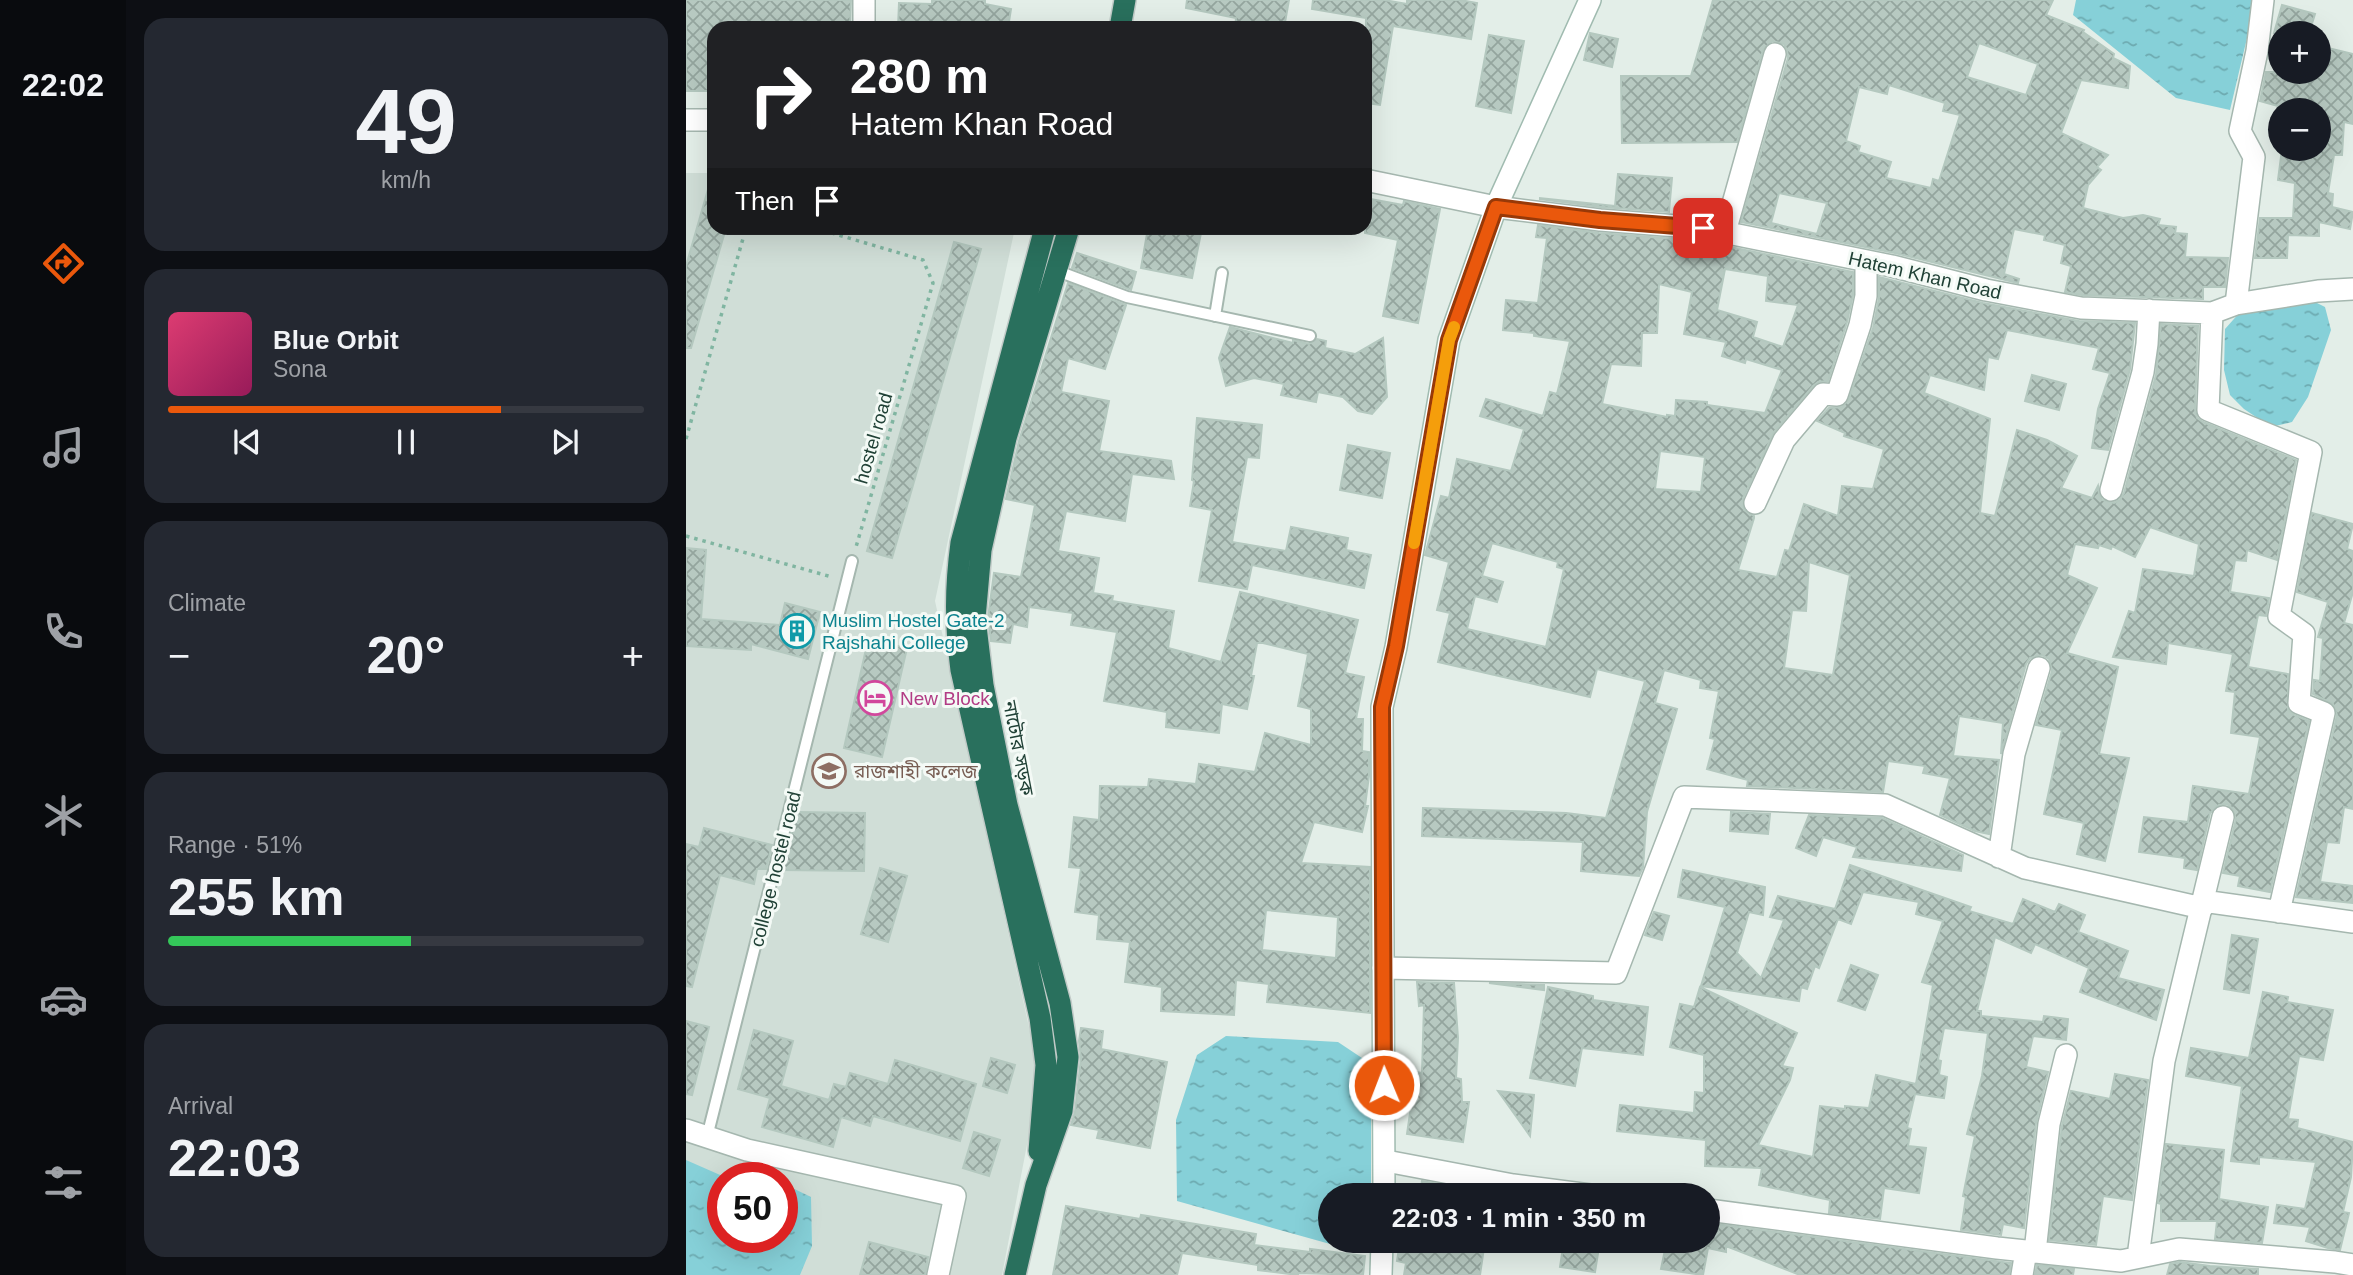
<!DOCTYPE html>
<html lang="en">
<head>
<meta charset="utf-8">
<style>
	body { margin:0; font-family:Arial,"Noto Sans Bengali",sans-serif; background:#242831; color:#f1f3f6; height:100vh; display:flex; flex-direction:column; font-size:26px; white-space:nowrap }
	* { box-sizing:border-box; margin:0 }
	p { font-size:23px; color:#9ea1a6 }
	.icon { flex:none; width:38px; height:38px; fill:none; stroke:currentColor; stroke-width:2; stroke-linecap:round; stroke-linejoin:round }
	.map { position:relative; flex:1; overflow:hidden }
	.details { display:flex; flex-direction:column; gap:18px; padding:18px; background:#0d0f14; width:560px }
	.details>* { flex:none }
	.top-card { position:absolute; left:21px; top:21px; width:665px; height:214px; border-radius:21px; box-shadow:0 7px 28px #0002; background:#202124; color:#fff; overflow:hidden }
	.buttons { position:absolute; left:1582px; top:21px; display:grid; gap:14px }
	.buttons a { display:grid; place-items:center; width:63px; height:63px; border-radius:50%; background:#171b24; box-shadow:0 7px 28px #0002; font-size:35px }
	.speed { position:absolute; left:21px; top:1162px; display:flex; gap:14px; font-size:35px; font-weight:700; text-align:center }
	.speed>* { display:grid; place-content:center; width:91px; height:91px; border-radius:50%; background:#171b24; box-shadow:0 7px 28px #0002; line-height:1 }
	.speed .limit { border:10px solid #d22; background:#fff; color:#111 }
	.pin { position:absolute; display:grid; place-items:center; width:60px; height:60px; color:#fff; margin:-30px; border-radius:14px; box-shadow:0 4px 10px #0006 }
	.me { position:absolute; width:77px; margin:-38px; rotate:359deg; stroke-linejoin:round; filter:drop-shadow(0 0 5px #0008) }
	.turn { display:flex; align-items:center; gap:24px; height:147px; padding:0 28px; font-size:32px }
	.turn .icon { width:91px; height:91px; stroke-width:2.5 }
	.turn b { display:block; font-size:49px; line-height:60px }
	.then { display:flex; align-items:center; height:66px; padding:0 28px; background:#0003; gap:14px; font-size:26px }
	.big { font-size:52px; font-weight:700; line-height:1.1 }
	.details .card { flex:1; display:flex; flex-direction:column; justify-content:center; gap:10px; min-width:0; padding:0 24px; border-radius:21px; background:#242831 }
	.details .dial { align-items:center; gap:0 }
	.dial b { font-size:91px; line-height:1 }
	.song { display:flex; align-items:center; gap:21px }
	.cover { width:84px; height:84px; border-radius:10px; background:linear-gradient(135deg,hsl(340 70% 55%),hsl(330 70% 35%)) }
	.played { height:7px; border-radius:4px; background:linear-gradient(90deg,#ea580c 70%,#363941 70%) }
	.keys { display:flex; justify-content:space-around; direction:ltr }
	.heat { display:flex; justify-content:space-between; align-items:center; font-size:38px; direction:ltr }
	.charge { height:10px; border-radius:5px; background:linear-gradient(90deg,#34c759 51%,#363941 0) }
	.trip { position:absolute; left:632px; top:1183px; width:402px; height:70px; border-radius:35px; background:#171b24; box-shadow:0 7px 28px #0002; font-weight:700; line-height:70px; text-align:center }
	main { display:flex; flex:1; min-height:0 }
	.dock { display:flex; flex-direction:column; width:126px; justify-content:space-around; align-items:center; background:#090b0e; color:#9ea1a6 }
	.dock .icon { width:49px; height:49px }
	.dock .active { color:#ea580c }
	.dock b { font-size:32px; color:#f1f3f6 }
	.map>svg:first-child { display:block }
	.built { fill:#d0ded7; fill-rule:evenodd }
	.water { fill:url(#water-ripples) }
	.building { fill:url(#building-cross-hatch); stroke:#b4c8bf; stroke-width:2; fill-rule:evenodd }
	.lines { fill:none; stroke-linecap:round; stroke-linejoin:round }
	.lane-casing { stroke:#a5b7af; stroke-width:14 }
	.street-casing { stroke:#a5b7af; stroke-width:24 }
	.secondary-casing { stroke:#a0bbb0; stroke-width:24 }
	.highway-casing { stroke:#c1cac7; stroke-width:24 }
	.path { stroke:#80b5a1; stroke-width:3.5; stroke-dasharray:3.5 5; stroke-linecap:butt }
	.lane { stroke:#fff; stroke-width:10 }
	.street { stroke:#fff; stroke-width:21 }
	.secondary { stroke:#fff; stroke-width:21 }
	.highway { stroke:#29705d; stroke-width:21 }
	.route-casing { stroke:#983908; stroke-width:18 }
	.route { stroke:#ea580c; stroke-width:12 }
	.slow { stroke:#f59e0b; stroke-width:12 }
	.labels { text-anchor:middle; stroke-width:6; stroke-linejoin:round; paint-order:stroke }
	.street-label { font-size:19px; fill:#204136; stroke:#f4faf6 }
	.culture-label { font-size:19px; fill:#0d838f; stroke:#f4faf6; text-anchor:start }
	.hotel-label { font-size:19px; fill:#b23c85; stroke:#f4faf6; text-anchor:start }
	.education-label { font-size:19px; fill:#785e54; stroke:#f4faf6; text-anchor:start }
</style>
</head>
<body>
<main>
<nav class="dock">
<b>22:02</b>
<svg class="icon active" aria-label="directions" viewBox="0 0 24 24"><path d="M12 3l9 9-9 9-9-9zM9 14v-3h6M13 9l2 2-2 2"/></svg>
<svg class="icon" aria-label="music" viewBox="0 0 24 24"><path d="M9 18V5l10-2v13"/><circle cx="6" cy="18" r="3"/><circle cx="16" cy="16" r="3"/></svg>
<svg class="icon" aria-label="phone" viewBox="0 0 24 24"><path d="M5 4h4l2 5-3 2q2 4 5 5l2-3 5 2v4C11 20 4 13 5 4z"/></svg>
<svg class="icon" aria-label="climate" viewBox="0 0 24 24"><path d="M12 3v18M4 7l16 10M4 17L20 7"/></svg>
<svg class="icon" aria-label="car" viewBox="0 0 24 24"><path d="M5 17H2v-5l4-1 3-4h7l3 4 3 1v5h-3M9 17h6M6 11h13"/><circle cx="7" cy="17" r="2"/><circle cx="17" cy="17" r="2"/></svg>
<svg class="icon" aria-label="filters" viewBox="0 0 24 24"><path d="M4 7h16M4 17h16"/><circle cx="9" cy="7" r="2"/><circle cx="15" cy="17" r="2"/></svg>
</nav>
<section class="details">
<div class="card dial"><b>49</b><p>km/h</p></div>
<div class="card">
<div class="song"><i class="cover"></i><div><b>Blue Orbit</b><p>Sona</p></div></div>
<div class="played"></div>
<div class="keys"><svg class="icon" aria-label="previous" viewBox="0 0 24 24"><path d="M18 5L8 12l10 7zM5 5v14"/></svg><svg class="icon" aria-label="pause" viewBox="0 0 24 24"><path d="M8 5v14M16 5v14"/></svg><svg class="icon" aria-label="next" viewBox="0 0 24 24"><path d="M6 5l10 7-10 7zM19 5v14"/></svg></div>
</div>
<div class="card"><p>Climate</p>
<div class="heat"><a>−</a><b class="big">20°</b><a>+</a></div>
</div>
<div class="card"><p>Range · 51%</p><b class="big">255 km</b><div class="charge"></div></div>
<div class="card"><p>Arrival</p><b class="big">22:03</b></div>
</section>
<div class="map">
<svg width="1667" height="1275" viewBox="0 0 1667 1275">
	<defs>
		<pattern id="water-ripples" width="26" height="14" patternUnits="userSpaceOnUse" patternTransform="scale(1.75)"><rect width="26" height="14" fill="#86d0d8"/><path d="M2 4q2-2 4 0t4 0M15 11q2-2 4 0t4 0" fill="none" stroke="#6daab0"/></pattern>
		<pattern id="building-cross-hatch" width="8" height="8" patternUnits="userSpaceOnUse" patternTransform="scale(1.75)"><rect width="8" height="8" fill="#b7c9c1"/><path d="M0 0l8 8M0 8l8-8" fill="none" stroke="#94a59e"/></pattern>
	</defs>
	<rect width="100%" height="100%" fill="#e3eee8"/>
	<path class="built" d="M0 173H28V228H329L249 601 354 1077 316 1275H0ZM37 1178H96V1237H37Z"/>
	<path class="water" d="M1390 0H1570L1544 110 1490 98 1387 15Z
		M1621 298 1639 307 1645 330 1622 397 1606 422 1585 427 1558 409 1544 395 1538 370 1539 329 1555 311Z
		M540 1036 652 1042 685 1064V1195H644V1241H648L644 1244 491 1201 490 1120 511 1055Z
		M0 1160 41 1178H37V1237H96V1183L125 1197 126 1246 114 1275H0Z"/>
	<path class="building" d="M0 0H165L164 27 109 22V28H28V91H0Z
		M246 0H299V4L325 9 322 28H212L213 3 246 4Z
		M501 0H603L598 28H549L550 18 500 8Z
		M627 0H698L721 4V0H774L791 3 785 39 707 26 694 105 679 103 680 18 626 9Z
		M1027 0H1367L1360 15 1398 30 1397 32 1428 54 1427 58 1444 66 1442 88 1395 80 1375 133 1422 155 1411 167 1415 170 1402 185 1397 208 1437 218 1457 215 1474 219 1472 225 1490 227 1489 233 1501 234 1499 257 1542 258 1539 287H1517V299L1396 295 1379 292 1385 266 1375 263 1379 245 1358 240 1359 235 1328 229 1318 274 1333 279 1332 283 1209 253 1055 222 1102 58 1101 50 1098 44 1086 41 1077 50 1051 142 936 143 935 76H1005ZM1293 43 1352 64 1340 95 1281 77ZM1203 85 1259 103 1257 111 1274 115 1253 181 1247 179 1245 188 1200 178 1205 162 1172 152 1174 146 1160 141 1173 87 1201 94ZM1093 193 1141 203 1131 234 1085 223Z
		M1596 5 1629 14 1623 33H1588Z
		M904 33 932 39 926 67 898 60Z
		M803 35 838 41 825 113 790 106Z
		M1642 48 1667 54V124L1658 122 1656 155H1648L1642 193 1647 194 1646 207 1667 212 1664 229 1633 222V236L1602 235 1601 258H1569L1574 218H1607L1609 183 1592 180 1596 149H1633V110H1592V106L1574 101 1580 72H1636Z
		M932 174 986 178 983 212 915 207 854 199V198L929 206Z
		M23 186 28 187V228H40L5 348H0V266Z
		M679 198 717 205 718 201 754 209 732 323 697 316 712 240 679 233Z
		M852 225 913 233 1015 241 1167 272V295L1161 322 1142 381 1132 382 1127 386 1088 432 1057 498 1058 510 1068 516V518L1052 570 1091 577 1099 550 1103 551 1118 504 1152 516 1156 486 1187 489 1198 449 1158 436 1159 433 1131 421 1143 408 1156 407 1163 399 1187 328 1193 298V277L1297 303 1393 321 1449 323 1444 369 1422 450 1406 448 1412 409 1424 373 1407 369 1413 348 1321 330 1312 359 1302 357 1298 390 1244 375 1238 393 1304 419 1294 513 1309 516 1331 430 1361 440 1391 456 1375 488 1406 498 1412 486 1413 494 1416 500 1428 503 1434 500 1438 493 1470 375 1475 324 1512 326 1509 409 1511 418 1517 422 1610 460 1591 560 1561 550 1560 561 1549 560 1544 592 1583 598 1580 616 1572 615 1562 667 1602 674V709L1608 715 1623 721 1584 892 1552 886 1554 876 1537 873 1550 819 1546 808 1541 804 1533 805 1524 813 1511 870 1498 868 1499 858 1453 852 1458 817 1502 822 1507 786 1563 794 1574 737 1545 733 1549 692 1540 691 1547 654 1482 643 1480 664 1427 657 1443 611 1449 613 1457 569 1508 576 1513 544 1464 527 1449 557 1426 546 1425 549 1413 545 1412 548 1389 544 1381 575 1411 588 1381 653 1432 667 1413 754 1443 758 1419 861 1391 854 1398 823 1358 814 1376 730 1350 725 1366 671 1363 659 1356 655 1344 658 1340 664 1315 754 1317 723 1273 716 1267 756 1313 760 1303 834 1289 831 1254 815 1264 778 1237 773 1239 766 1202 761 1197 792 1061 786 1062 780 1021 769 1029 739 1024 738 1033 691 1014 688 1015 680 978 670 969 703 991 709 961 812 957 867 953 876 895 871 897 842 736 836 737 808 880 813 920 818 959 681 911 669 904 697 752 662 764 613 751 610 763 562 739 555 755 496 763 498 771 459 825 471 838 429 794 416 800 399 857 416 864 392 871 394 884 341 848 336V333L817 330 820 300 852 303 861 238 850 237ZM1039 269 1082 276 1080 301 1112 305 1097 347 1067 337 1071 322 1031 310ZM973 284 1006 292 998 334 1040 342 1036 356 1059 363 1060 359 1096 370 1079 413 1021 405V402L990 400 989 416 981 415V417L916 404 925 364 955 366 956 333H971ZM974 451 1019 457 1015 492 969 489ZM806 543 872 562 871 567 878 569 860 647 781 629 789 596 811 602 817 582 796 576ZM1123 562 1164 575 1147 675 1098 668 1106 610 1120 611Z
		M462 228H516L506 278 455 268Z
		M268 242 295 249 206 558 181 551Z
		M391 253 450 272 445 290 386 268Z
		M382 283 440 305 419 369 382 358 375 392 423 401 413 451 485 461 488 479 446 474 439 521 380 511 372 551 413 558 407 593 427 596 426 601 488 611 482 648 535 662 554 592 672 620 659 673 678 677 670 719H677L676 751 683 752V776L679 806H682L676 832 628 822 615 863 684 867V1013L581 1002 583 984 550 980 548 1015 475 1011 476 987 439 982 444 942 411 939 413 915 389 912 395 868 383 867 388 817 413 820 414 786 462 787 463 779 510 784 513 764 569 772 579 733 625 745V709L612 706 622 654 577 643H571L565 676H568L561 709 536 704 533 733 480 727 481 712 418 701 431 632 385 625 387 613 343 607 341 627 327 624 324 643 305 641 302 618 308 573 335 577 349 505 320 499 333 441ZM580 910 652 917 650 958 576 950Z
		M544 327 607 343V340L623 344 631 339 640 341 639 348 669 354 697 338 701 397 686 414 672 411 657 397 632 392 630 402 595 395 598 384 568 378 540 386 533 358Z
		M1346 375 1380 384 1373 410 1339 401Z
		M511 418 576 425 573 458 561 457 546 542 600 551 605 527 662 538 660 550 685 555 678 588 566 565 561 589 513 581 526 510 504 506 508 481 506 480Z
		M662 445 704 453 696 498 654 490Z
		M1626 513 1667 524 1661 549 1667 551V592L1658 623 1667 625V809L1658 807 1653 843 1641 842 1634 882 1667 886V903L1610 897 1651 715 1647 704 1627 694 1628 680 1634 681 1637 638 1632 637 1642 602 1611 592Z
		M0 548 20 550 15 619 94 625 99 603 134 612 122 659 65 644V650L0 646Z
		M182 640 221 648 196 757 158 748Z
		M111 812 179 813 178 871 96 870Z
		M1045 812 1084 814 1082 834 1044 831Z
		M1123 815 1196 818 1277 855 1275 871 1167 857 1171 847 1137 837 1130 856 1110 848Z
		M18 828 86 845 80 869H71L68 884 34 875 6 987 0 986V844L13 847Z
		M1164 865 1285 907 1283 911 1327 924 1337 899 1369 912 1373 904 1399 915 1392 932 1442 951 1432 978 1478 990 1470 1020 1394 992 1403 968 1349 944 1345 953 1309 937 1291 1011H1295V1016L1357 1022 1358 1016 1382 1019 1380 1040 1347 1036 1340 1067 1362 1072 1350 1123 1338 1228 1317 1224 1315 1235 1275 1230 1280 1197 1277 1196 1289 1136 1281 1134 1296 1076 1302 1033 1258 1028 1252 1060 1255 1061 1253 1075 1261 1077 1258 1098 1229 1094 1221 1128 1225 1129 1222 1146 1240 1148 1233 1193 1198 1188 1194 1219 1143 1213 1144 1200 1073 1185 1076 1168 1019 1166 1020 1140 931 1131 934 1105 1008 1113 1009 1092 1018 1093V1055L984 1047 994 1004 1008 1007 1014 987 1111 1033 1096 1066 1107 1068 1104 1080 1072 1145 1127 1157 1134 1106 1159 1109V1106L1183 1108 1190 1075 1230 1084 1247 985 1236 982 1257 921 1230 914 1233 902 1177 892 1165 924 1152 919 1133 968 1129 966 1121 989 1115 987 1113 1001 1015 986 1039 907 992 897 997 870 1079 887 1077 915 1063 912 1051 953 1075 978 1098 920 1084 917 1092 896 1149 909Z
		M194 868 221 876 202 942 175 934Z
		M968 912 983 916 976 940 959 935Z
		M1546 935 1572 939 1563 993 1538 989Z
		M1165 965 1192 975 1179 1010 1152 1001Z
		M731 982 768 983 772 1038 770 1078 775 1079 776 1102H783L777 1142 721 1134 730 1072 736 1073 738 1005 733 1006Z
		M803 983 858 985V990Z
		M862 987 907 996V1000L962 1007 957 1055 896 1048 889 1086 844 1078Z
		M1577 992 1602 997 1601 1002 1647 1010 1637 1060 1613 1056 1602 1119 1612 1120 1611 1128 1667 1142 1665 1177 1657 1212 1663 1213 1654 1250 1642 1248 1620 1241 1624 1227 1588 1223 1591 1205 1619 1209 1630 1162 1573 1157V1164L1545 1161 1556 1086 1500 1076 1505 1048 1563 1058Z
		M0 1021 23 1027 6 1095 0 1094Z
		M395 1028 417 1031 415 1049 481 1062 464 1148 411 1138 413 1130 385 1125 389 1112 395 1058 393 1041Z
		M68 1030 107 1041 95 1086 143 1100 148 1084 160 1087 164 1073 202 1084 209 1060 290 1084 274 1141 187 1116 184 1126 155 1117 147 1147 76 1127 84 1098 52 1089Z
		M305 1058 329 1065 321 1093 297 1086Z
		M1429 1074 1462 1080 1446 1200 1417 1196 1410 1245 1363 1240 1376 1126 1385 1091 1424 1099Z
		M812 1091 848 1095 844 1136Z
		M288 1132 314 1140 303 1176 277 1168Z
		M1480 1144 1538 1150 1533 1199 1582 1207 1576 1243 1529 1239 1531 1221H1475V1204L1472 1203Z
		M736 1181 811 1195H734Z
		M380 1206 454 1219 455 1215 570 1234 568 1245 624 1252V1249L679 1256 677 1275 612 1273V1275L572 1270V1265L496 1253 491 1275H367Z
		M1022 1223 1325 1263 1323 1275H1114L1040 1246V1252L1022 1248 1017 1275 975 1269 980 1245 992 1247 993 1241H1022Z
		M714 1241H799L794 1275H718L720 1263 711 1261Z
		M878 1241H914L909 1272 874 1267Z
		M183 1242 242 1257 239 1275H174Z
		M1494 1262 1524 1266 1572 1269V1275H1481L1484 1264Z
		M1351 1265 1388 1269 1387 1275H1349Z"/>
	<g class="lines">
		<g class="lane-casing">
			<path id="lane" d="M369 270 441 297 624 336
				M529 316 536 273
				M21 1137 166 561"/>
		</g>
		<g class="street-casing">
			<path id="street" d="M178 28V0
				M0 120H28
				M679 180 810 207 914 220 1017 228 1206 266 1300 290 1395 308 1526 313 1550 304 1632 291 1667 289
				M1039 232 1089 54
				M1550 304 1568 157 1554 131 1571 51 1577 0
				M1526 313 1522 410 1625 452 1593 616 1618 634 1613 703 1638 713 1593 912
				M1425 490 1457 372 1461 344 1463 310
				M1069 503 1098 440 1137 394 1151 395 1174 325 1180 296V261
				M1313 857 1328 754 1353 668
				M1517 901 1667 922
				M697 968 930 973 998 797 1199 805 1339 868 1516 908
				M0 1130 61 1150 269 1196 252 1275
				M700 1161 827 1185 904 1195
				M1022 1210 1311 1248 1435 1261 1493 1249 1649 1262 1667 1265
				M1349 1252 1363 1124 1380 1055
				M1452 1257 1478 1061 1537 817
				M1336 1275 1340 1251"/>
		</g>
		<g class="secondary-casing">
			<path id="secondary" d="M698 1195 696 707 710 647 763 340 810 207 904 0
				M695 1275 696 1241"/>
		</g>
		<g class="highway-casing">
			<path id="highway" d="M434 28 439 0
				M353 1151 360 1065 354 1018 275 670C269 625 269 588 275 543L359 228
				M329 1275 350 1185 376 1111 382 1057 374 1003 321 805 297 685 289 618 295 550 320 438 383 228"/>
		</g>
		<path class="path" d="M129 228 237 260 247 283 170 547
			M0 439 60 228
			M0 536 146 577"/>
		<use href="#lane" class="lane"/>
		<use href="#street" class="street"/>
		<use href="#secondary" class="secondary"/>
		<use href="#highway" class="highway"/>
	</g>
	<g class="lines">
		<g class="route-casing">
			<path id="route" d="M698 1085 696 707 710 646 763 340 810 207 914 220 1017 228"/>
		</g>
		<use href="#route" class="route"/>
		<path class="slow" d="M728 543 763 340 768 327"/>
	</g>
	<defs>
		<g id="building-ring" transform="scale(1.75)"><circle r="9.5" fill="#f4faf6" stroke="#0f9aa8" stroke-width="1.5"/><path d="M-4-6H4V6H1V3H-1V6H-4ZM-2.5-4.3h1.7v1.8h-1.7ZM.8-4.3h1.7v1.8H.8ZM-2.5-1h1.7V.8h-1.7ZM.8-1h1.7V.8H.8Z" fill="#0f9aa8"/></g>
		<g id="hotel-ring" transform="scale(1.75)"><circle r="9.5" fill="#f4faf6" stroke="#d1479c" stroke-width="1.5"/><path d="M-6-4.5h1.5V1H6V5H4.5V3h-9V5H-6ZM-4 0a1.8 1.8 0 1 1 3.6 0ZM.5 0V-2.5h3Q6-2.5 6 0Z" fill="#d1479c"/></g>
		<g id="university-ring" transform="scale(1.75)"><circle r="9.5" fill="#f4faf6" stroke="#8d6e63" stroke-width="1.5"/><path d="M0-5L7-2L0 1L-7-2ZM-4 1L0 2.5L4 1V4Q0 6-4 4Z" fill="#8d6e63"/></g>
	</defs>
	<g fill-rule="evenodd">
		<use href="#building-ring" x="111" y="631"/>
		<use href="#hotel-ring" x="189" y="698"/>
		<use href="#university-ring" x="143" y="771"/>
	</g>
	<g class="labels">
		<g class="street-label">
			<text transform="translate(1239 275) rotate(13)" y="7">Hatem Khan Road</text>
			<text transform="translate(187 438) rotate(-74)" y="7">hostel road</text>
			<text transform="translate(333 748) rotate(79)" y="7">নাটোর সড়ক</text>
			<text transform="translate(89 869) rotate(-76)" y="7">college hostel road</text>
		</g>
		<g class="culture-label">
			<text x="136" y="627">Muslim Hostel Gate-2<tspan x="136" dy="22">Rajshahi College</tspan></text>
		</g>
		<g class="hotel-label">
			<text x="214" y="705">New Block</text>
		</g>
		<g class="education-label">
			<text x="168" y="778">রাজশাহী কলেজ</text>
		</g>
	</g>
</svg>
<div class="buttons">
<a>+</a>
<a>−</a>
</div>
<div class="speed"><div class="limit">50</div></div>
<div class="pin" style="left:1017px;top:228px;background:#d93025"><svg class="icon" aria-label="arrive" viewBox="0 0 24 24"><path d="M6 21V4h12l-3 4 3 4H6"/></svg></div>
<svg class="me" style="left:698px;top:1085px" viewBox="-20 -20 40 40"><circle r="17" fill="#ea580c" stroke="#fff" stroke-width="3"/><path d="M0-11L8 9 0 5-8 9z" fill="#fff"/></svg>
<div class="trip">22:03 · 1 min · 350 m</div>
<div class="top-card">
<div class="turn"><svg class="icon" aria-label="right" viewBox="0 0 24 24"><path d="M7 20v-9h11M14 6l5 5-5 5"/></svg><div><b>280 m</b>Hatem Khan Road</div></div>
<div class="then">Then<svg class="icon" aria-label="arrive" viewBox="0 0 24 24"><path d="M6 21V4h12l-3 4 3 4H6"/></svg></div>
</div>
</div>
</main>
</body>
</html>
